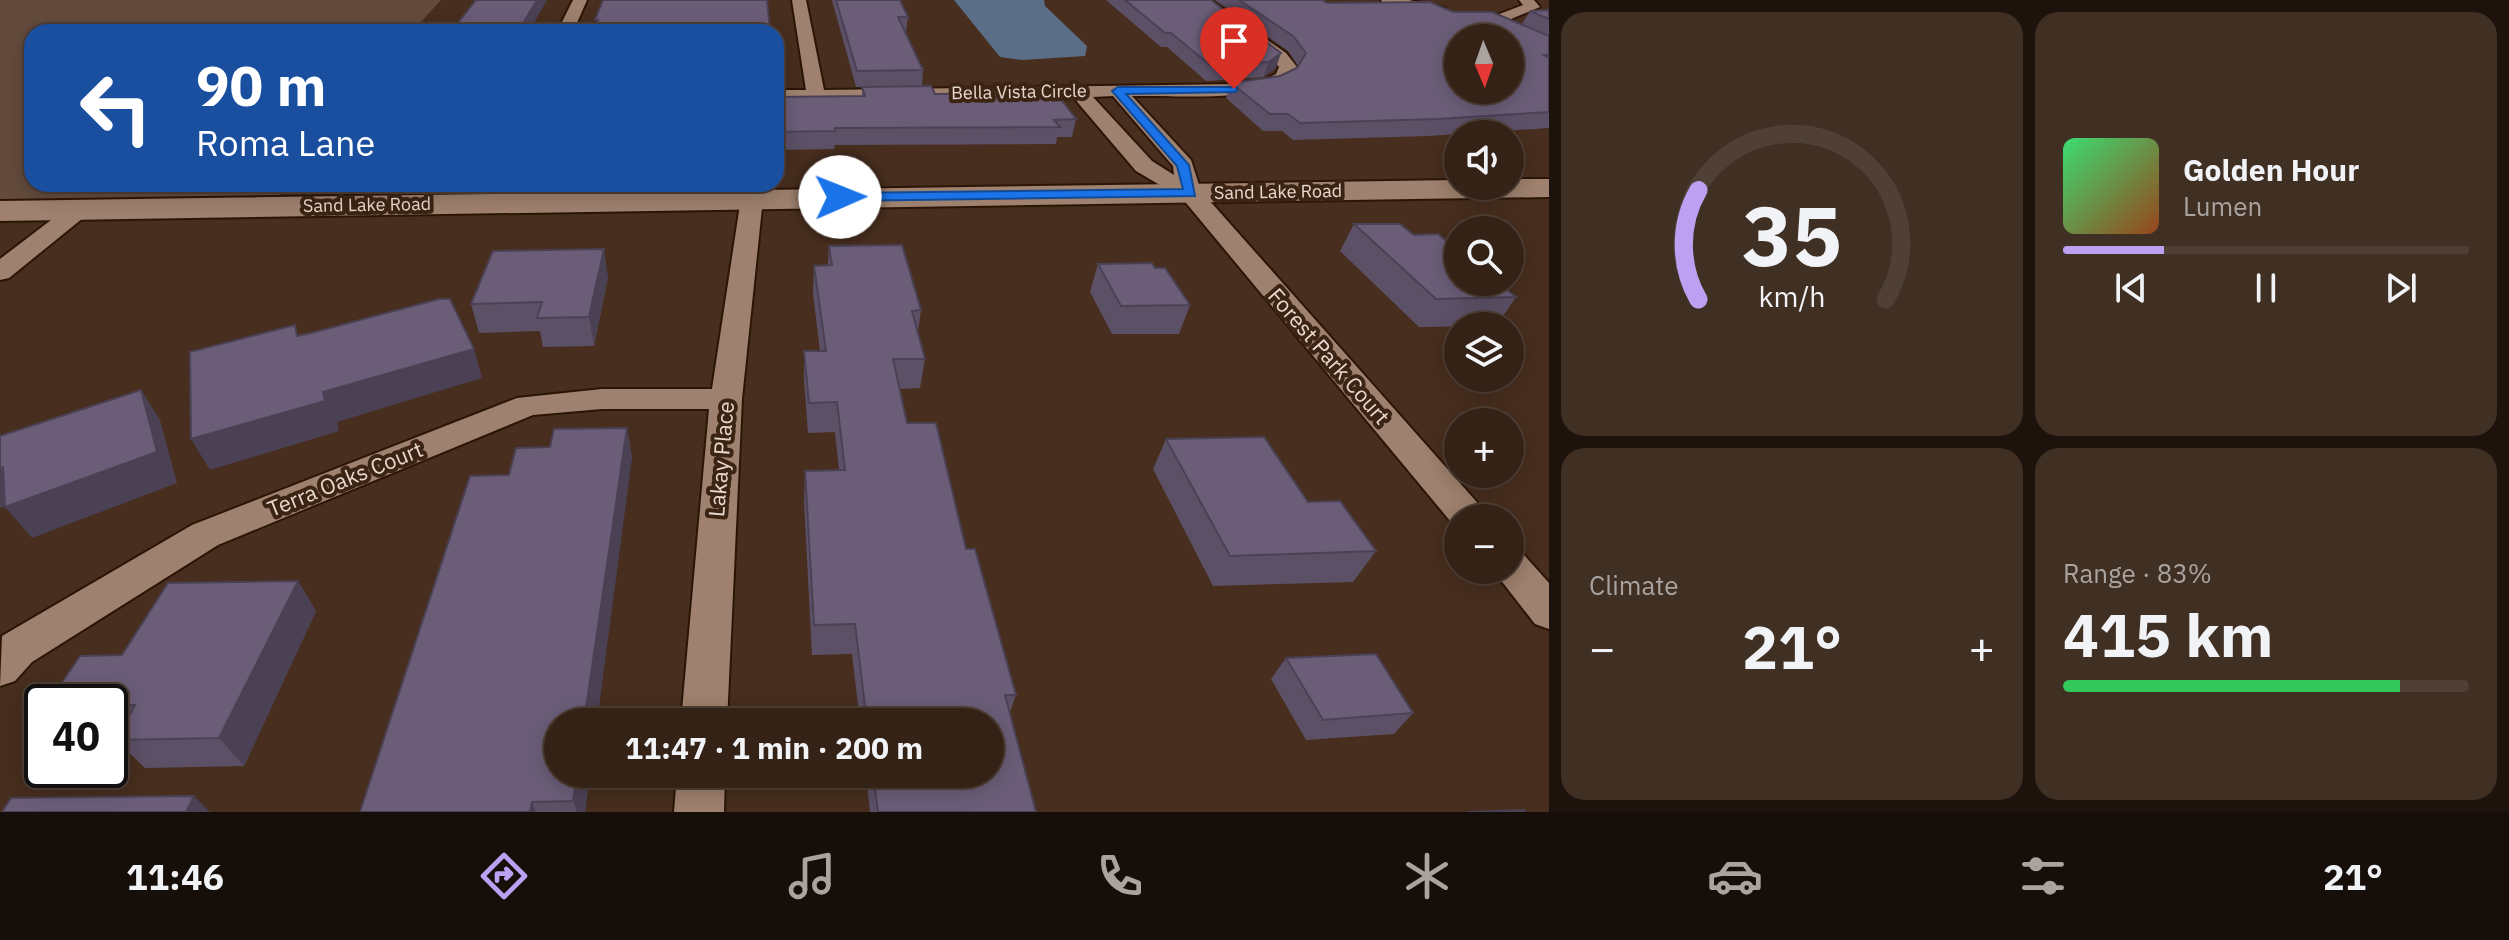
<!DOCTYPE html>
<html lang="en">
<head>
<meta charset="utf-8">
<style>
	body { margin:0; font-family:"IBM Plex Sans",sans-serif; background:#402f23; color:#f1f3f6; height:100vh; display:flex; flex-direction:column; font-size:30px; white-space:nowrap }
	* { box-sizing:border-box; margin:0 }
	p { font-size:26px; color:#aaa4a1 }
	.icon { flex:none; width:44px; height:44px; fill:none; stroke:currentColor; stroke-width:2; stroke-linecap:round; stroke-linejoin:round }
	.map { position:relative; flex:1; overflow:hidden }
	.sheet { display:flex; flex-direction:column; gap:12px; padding:12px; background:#1d130c; width:960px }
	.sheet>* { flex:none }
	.hud { position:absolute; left:24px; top:24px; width:760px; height:168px; border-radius:24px; box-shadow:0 4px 20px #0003,0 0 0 2px #4f3f35; background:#1a4fa0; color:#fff; overflow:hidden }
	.needle { width:52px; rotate:178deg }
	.tools { position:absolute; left:1444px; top:24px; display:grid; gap:16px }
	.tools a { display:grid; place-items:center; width:80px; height:80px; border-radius:50%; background:#352216; box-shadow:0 4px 20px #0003,0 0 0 2px #4f3f35; font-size:40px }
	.speed { position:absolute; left:24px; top:684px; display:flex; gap:16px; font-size:40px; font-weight:700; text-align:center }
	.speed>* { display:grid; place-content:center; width:104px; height:104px; border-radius:50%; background:#352216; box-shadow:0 4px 20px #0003,0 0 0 2px #4f3f35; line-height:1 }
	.speed .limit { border:4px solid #111; border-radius:12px; background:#fff; color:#111 }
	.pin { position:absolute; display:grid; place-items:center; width:68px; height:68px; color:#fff; margin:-82px -34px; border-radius:50% 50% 50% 0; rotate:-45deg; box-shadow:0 0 8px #0007 }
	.pin .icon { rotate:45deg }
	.me { position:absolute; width:88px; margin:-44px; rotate:89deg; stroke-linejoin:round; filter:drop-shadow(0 0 6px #0008) }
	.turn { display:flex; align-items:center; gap:28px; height:168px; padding:0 40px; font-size:36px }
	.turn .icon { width:104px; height:104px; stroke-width:2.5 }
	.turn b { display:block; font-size:56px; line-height:68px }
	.big { font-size:60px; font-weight:800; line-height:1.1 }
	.sheet .widget { flex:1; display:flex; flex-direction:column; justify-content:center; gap:12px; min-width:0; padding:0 28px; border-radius:24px; background:#402f23 }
	.sheet .dial { align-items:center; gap:0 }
	.dial svg { height:208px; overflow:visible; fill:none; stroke:#4f3f35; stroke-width:7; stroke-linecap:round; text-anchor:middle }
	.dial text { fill:#f1f3f6; stroke:none }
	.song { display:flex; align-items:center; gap:24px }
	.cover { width:96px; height:96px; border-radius:12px; background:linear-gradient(135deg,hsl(140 70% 55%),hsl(20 70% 35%)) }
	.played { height:8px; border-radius:4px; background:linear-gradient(90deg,#bca0f2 25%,#4f3f35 25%) }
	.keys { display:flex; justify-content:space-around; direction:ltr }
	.heat { display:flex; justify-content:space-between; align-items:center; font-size:44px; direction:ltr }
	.charge { height:12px; border-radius:6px; background:linear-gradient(90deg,#34c759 83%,#4f3f35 0) }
	.sheet .tiles { flex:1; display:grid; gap:12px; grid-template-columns:repeat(2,1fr) }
	.trip { position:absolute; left:544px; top:708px; width:460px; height:80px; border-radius:40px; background:#352216; box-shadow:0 4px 20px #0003,0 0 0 2px #4f3f35; font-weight:800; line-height:80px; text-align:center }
	.tabs { display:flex; height:128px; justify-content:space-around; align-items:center; background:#150e09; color:#aaa4a1 }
	.tabs .icon { width:56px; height:56px }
	.tabs .selected { color:#bca0f2 }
	.tabs b { font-size:36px; color:#f1f3f6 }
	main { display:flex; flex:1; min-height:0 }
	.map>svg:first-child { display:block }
	.green { fill:#634b3c }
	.water { fill:#5b6e87 }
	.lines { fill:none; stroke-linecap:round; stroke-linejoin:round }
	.street-casing { stroke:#2c1506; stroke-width:4 }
	.secondary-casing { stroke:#2c1506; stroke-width:4 }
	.street { fill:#9e816e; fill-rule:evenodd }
	.secondary { fill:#9e816e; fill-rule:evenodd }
	.wall { fill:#5c5067 }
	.shaded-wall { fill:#4b4154 }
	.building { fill:#6b5d78; stroke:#4b4154; stroke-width:2; fill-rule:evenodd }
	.route { fill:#1a73e8; stroke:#114b97; stroke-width:2 }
	.labels { text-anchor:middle; stroke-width:8; stroke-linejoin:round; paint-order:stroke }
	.far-street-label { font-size:18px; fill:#e8d7cd; stroke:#3c2414 }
	.street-label { font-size:22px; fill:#e8d7cd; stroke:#3c2414 }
</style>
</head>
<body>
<main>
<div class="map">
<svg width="1549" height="812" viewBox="0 0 1549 812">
	<rect width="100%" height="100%" fill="#472e1e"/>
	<path class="green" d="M0 0H441L412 32H32V184H275L277 187 286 188 276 199 0 204Z"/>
	<path class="water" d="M954 0H1044L1045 6 1087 46 1085 56 1022 60 1000 57Z"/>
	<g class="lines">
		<g class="street-casing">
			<path id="street" d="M573 0H587L573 32H557Z
				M792 0H806L824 90 1234 84 1264 80 1276 74 1279 67 1274 61 1194 0H1210L1286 53 1297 67C1294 73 1293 79 1287 82 1257 102 1170 95 1132 96L1191 160 1201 191 1482 508 1487 518H1458L1456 528 1182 198 1136 171 1073 97 776 102V90H806ZM1113 96 1173 166 1174 175 1152 161 1093 97Z
				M1381 0H1409L1445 8 1447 11 1440 15 1383 3Z
				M1519 0H1534L1540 7 1499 24H1489V18L1523 5Z
				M752 191 760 193 763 198 742 399 727 722H681L709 409H602L533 415 218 545 32 662 15 681 0 686 2 636 192 525 517 398 602 389H712L741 198 744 193Z
				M80 202 88 204 92 209 88 214 9 278 0 280V259L72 204Z
				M1510 550 1524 555 1549 583V629L1535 624 1493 570H1510Z
				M677 774H725L724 812H674Z"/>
		</g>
		<g class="secondary-casing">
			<path id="secondary" d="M1510 179H1549V197L0 221V201L1458 180V186H1510Z"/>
		</g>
		<use href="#street" class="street"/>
		<use href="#secondary" class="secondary"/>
	</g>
	<path class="wall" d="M832 0H900L908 17 906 31H905L923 70 922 86 856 87Z
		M1106 0H1211L1276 68 1263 77 1206 81 1167 47H1161Z
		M1215 0H1322L1327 3 1453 12 1522 24 1530 11 1549 10V128L1429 136 1293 140 1282 131H1263L1226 98 1231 83 1280 76 1298 66 1288 51Z
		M862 87 935 94 1076 119 1072 137H1057L1056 144 835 145 834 149 776 150V97L862 96Z
		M1354 224 1414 235 1516 297 1496 326 1419 327 1340 251Z
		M829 246 921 310 918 332 925 359 920 388 899 389 907 423 966 549 1016 695 1010 712 1036 812H870L866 774H990V722H860L852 654 812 655 804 501 805 471 839 470 835 432 808 433 804 381V351H820L813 294 814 266H828Z
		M1098 264 1155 268 1190 305 1179 334H1112L1090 292Z
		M608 277 594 346 543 347 540 331 479 333 471 304Z
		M627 428 632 458 558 774H590L585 812H360L509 475 550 447Z
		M1166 439 1376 551 1353 582 1213 586 1153 469Z
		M298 581 316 611 244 766 145 768 116 740 118 735 110 736V702L122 655Z
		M1286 658 1413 713 1394 734 1306 740 1271 679Z"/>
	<path class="shaded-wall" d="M537 0H547L529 32H518Z
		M1281 53 1276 68 1263 77 1269 62Z
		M604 249 608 277 594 346 589 317Z
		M474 349 482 378 337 422 339 431 210 470 191 439 323 392Z
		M141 390 160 420 177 483 32 538 5 507Z
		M627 428 632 458 597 722H584Z
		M3 467 29 497 0 508V468Z
		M298 581 316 611 244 766 219 738Z
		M577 774H590L585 812H577L573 801Z
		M194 796 210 812H186Z
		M532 802 536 812H530Z"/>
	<path class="building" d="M476 0H537L518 32H451Z
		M603 0H767L770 32H596L597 31H593L598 20H595Z
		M836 0H900L908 17H898L923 70 857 71Z
		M1125 0H1211L1281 53 1269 62 1211 66 1171 33H1165Z
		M1239 0H1322L1327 3 1430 2 1453 12H1492L1549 36V55H1544L1549 58V112L1438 119 1300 123 1288 114H1270L1231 83 1280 76 1297 68 1306 53 1293 36ZM1458 38H1510V90H1458Z
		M1549 10V19L1530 11Z
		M931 86 935 94 1056 93 1076 119 1054 120 1060 127 835 128V131L776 132V97L865 96 862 87Z
		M1354 224H1400L1414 235 1438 234 1458 251V282H1497L1516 297 1436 299Z
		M902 245 921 310 912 311 925 359H893L907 423H936L966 549H975L1016 695H1005L1036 812H878L873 774H990V722H867L855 624 814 625 805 471 845 470 837 402 809 403 804 351H826L814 266 832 265 829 246Z
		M604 249 589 317 537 318 542 302 471 304 493 251Z
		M1152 263 1155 268H1165L1190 305 1121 306 1098 264Z
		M439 299H450L474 349 323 392 325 401 191 439 190 352 295 325 297 336 311 333Z
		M141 390 157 452 5 507 3 467 0 468V436Z
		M627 428 584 722H558V774H577L573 801 532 802 530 812H360L470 476 509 475 516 448 550 447 554 429Z
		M1264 437 1308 502 1340 501 1376 551 1230 556 1166 439Z
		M298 581 219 738 116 740 135 705 110 706V702H49L80 656 122 655 168 583Z
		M1376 654 1413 713 1323 720 1286 658Z
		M194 796 186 812H2L11 798Z
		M1524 810 1525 812H1468Z"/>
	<path class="route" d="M1237 87V91L1234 92 1126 94 1189 165 1195 196 840 201 833 197 840 193 1183 189 1177 166 1112 91 1118 87Z"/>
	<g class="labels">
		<g class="far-street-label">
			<text transform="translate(1019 92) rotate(-1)" y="6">Bella Vista Circle</text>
			<text transform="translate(1278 192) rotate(-1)" y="6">Sand Lake Road</text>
			<text transform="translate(367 205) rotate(-1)" y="6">Sand Lake Road</text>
		</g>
		<g class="street-label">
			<text transform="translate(1329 356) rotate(49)" y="8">Forest Park Court</text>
			<text transform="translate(721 459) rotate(-85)" y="8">Lakay Place</text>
			<text transform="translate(345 479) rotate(-22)" y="8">Terra Oaks Court</text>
		</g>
	</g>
</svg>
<div class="tools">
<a><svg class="needle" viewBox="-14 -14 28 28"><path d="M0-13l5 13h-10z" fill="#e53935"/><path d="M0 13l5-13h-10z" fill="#aaa4a1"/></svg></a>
<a><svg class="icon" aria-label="sound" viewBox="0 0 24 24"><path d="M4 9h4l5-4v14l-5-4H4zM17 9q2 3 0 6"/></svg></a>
<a><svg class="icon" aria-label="search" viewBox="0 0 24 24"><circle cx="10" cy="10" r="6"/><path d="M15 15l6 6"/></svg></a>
<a><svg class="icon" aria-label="layers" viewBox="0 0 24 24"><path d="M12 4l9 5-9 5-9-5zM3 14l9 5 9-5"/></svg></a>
<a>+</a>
<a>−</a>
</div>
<div class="speed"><div class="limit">40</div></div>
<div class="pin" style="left:1234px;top:89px;background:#d93025"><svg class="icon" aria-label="arrive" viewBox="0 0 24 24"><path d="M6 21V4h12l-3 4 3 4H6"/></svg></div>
<svg class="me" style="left:840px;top:197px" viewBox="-20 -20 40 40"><circle r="19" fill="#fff"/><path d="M0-13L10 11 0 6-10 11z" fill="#1a73e8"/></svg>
<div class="trip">11:47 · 1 min · 200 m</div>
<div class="hud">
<div class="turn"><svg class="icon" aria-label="left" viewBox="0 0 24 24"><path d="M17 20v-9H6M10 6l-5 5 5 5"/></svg><div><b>90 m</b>Roma Lane</div></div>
</div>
</div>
<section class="sheet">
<div class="tiles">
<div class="widget dial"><svg viewBox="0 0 100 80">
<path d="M14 69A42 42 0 1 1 86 69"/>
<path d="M14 69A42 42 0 0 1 14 27" stroke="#bca0f2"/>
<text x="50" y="56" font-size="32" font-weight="700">35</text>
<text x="50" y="72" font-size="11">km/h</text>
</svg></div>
<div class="widget">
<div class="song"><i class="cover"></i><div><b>Golden Hour</b><p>Lumen</p></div></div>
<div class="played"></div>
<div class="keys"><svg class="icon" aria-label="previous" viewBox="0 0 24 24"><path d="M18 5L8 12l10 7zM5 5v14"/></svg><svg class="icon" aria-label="pause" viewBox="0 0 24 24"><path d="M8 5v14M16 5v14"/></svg><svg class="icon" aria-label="next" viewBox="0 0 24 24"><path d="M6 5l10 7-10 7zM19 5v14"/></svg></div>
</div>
<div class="widget"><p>Climate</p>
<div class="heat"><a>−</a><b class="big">21°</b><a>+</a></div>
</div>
<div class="widget"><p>Range · 83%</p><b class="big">415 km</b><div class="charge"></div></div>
</div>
</section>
</main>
<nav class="tabs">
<b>11:46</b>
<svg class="icon selected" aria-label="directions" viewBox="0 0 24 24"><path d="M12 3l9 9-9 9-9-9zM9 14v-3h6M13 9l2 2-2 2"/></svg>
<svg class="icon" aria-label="music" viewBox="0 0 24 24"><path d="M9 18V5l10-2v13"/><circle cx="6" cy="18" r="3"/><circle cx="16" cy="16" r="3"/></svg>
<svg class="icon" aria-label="phone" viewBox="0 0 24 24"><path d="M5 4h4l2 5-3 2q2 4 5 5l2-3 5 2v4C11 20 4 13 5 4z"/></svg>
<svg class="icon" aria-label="climate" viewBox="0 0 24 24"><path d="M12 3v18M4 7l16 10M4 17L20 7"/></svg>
<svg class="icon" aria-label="car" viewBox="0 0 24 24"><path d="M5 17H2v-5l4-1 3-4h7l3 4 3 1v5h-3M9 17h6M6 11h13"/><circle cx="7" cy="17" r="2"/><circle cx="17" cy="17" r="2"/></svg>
<svg class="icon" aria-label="filters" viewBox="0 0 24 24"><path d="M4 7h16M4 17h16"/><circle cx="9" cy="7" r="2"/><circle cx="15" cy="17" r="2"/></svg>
<b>21°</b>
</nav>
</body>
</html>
